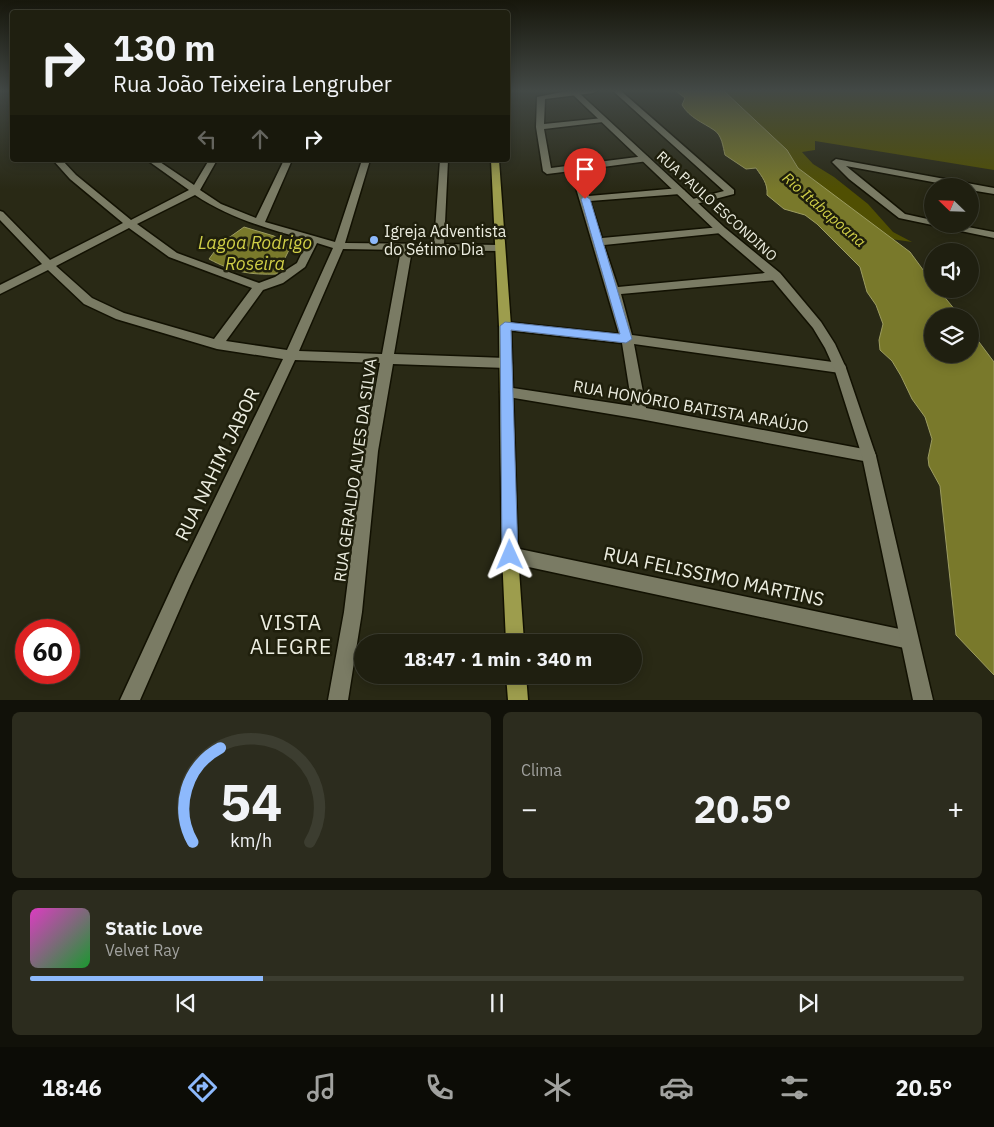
<!DOCTYPE html>
<html lang="pt">
<head>
<meta charset="utf-8">
<style>
	body { margin:0; font-family:"IBM Plex Sans",sans-serif; background:#2c2c1e; color:#f1f3f6; height:100vh; display:flex; flex-direction:column; font-size:19px; white-space:nowrap }
	* { box-sizing:border-box; margin:0 }
	p { font-size:16px; color:#a1a29f }
	.icon { flex:none; width:28px; height:28px; fill:none; stroke:currentColor; stroke-width:2; stroke-linecap:round; stroke-linejoin:round }
	.map { position:relative; height:700px; overflow:hidden }
	.side { display:flex; flex-direction:column; gap:12px; padding:12px; background:#111109; flex:1 }
	.side>* { flex:none }
	.banner { position:absolute; left:10px; top:10px; width:500px; height:152px; border-radius:5px; box-shadow:0 2px 12px #0003,0 0 0 1px #3c3d30; background:#1f1f10; color:#f1f3f6; overflow:hidden }
	.needle { width:32px; rotate:293deg }
	.buttons { position:absolute; left:924px; top:178px; display:grid; gap:10px }
	.buttons a { display:grid; place-items:center; width:55px; height:55px; border-radius:50%; background:#1f1f10; box-shadow:0 2px 12px #0003,0 0 0 1px #3c3d30; font-size:25px }
	.speed { position:absolute; left:15px; top:619px; display:flex; gap:10px; font-size:25px; font-weight:700; text-align:center }
	.speed>* { display:grid; place-content:center; width:65px; height:65px; border-radius:50%; background:#1f1f10; box-shadow:0 2px 12px #0003,0 0 0 1px #3c3d30; line-height:1 }
	.speed .limit { border:8px solid #d22; background:#fff; color:#111 }
	.pin { position:absolute; display:grid; place-items:center; width:42px; height:42px; color:#fff; margin:-51px -21px; border-radius:50% 50% 50% 0; rotate:-45deg; box-shadow:0 0 5px #0007 }
	.pin .icon { rotate:45deg }
	.me { position:absolute; width:55px; margin:-28px; rotate:359deg; stroke-linejoin:round; filter:drop-shadow(0 0 4px #0008) }
	.turn { display:flex; align-items:center; gap:18px; height:105px; padding:0 20px; font-size:22px }
	.turn .icon { width:65px; height:65px; stroke-width:2.5 }
	.turn b { display:block; font-size:35px; line-height:42px }
	.lanes { display:flex; align-items:center; height:48px; padding:0 20px; background:#0003; justify-content:center; gap:25px; direction:ltr }
	.lanes .off { opacity:.35 }
	.big { font-size:38px; font-weight:700; line-height:1.1 }
	.side .tile { flex:1; display:flex; flex-direction:column; justify-content:center; gap:8px; min-width:0; padding:0 18px; border-radius:8px; background:#2c2c1e }
	.side .dial { align-items:center; gap:0 }
	.dial svg { height:130px; overflow:visible; fill:none; stroke:#3c3d30; stroke-width:7; stroke-linecap:round; text-anchor:middle }
	.dial text { fill:#f1f3f6; stroke:none }
	.song { display:flex; align-items:center; gap:15px }
	.cover { width:60px; height:60px; border-radius:8px; background:linear-gradient(135deg,hsl(310 70% 55%),hsl(130 70% 35%)) }
	.played { height:5px; border-radius:2px; background:linear-gradient(90deg,#8db9fc 25%,#3c3d30 25%) }
	.keys { display:flex; justify-content:space-around; direction:ltr }
	.heat { display:flex; justify-content:space-between; align-items:center; font-size:28px; direction:ltr }
	.side .tiles { flex:1; display:grid; gap:12px; grid-template-columns:1fr 1fr }
	.tile:last-child { grid-column:span 2 }
	.trip { position:absolute; left:354px; top:634px; width:288px; height:50px; border-radius:25px; background:#1f1f10; box-shadow:0 2px 12px #0003,0 0 0 1px #3c3d30; font-weight:700; line-height:50px; text-align:center }
	.dock { display:flex; height:80px; justify-content:space-around; align-items:center; background:#0c0c06; color:#a1a29f }
	.dock .icon { width:35px; height:35px }
	.dock .current { color:#8db9fc }
	.dock b { font-size:22px; color:#f1f3f6 }
	.map>svg:first-child { display:block }
	.green { fill:#504f02 }
	.water { fill:#79792b; stroke:#9c9c61 }
	.lines { fill:none; stroke-linecap:round; stroke-linejoin:round }
	.street-casing { stroke:#121102; stroke-width:3 }
	.secondary-casing { stroke:#121102; stroke-width:3 }
	.primary-casing { stroke:#121102; stroke-width:3 }
	.street { fill:#7a7b64; fill-rule:evenodd }
	.secondary { fill:#7a7b64; fill-rule:evenodd }
	.primary { fill:#9d9d4d; fill-rule:evenodd }
	.route { fill:#8db9fc; stroke:#5c78a4 }
	.poi-dot { fill:#8db9fc; stroke:#1f1f0c; stroke-width:2 }
	.labels { text-anchor:middle; stroke-width:5; stroke-linejoin:round; paint-order:stroke }
	.far-street-label { font-size:14px; fill:#ecede0; stroke:#1f1f0c }
	.far-water-label { font-size:15px; font-style:italic; fill:#d0cf47; stroke:#1f1f0c }
	.poi-label { font-size:16px; fill:#ecede0; stroke:#1f1f0c; text-anchor:start }
	.street-label { font-size:16px; fill:#ecede0; stroke:#1f1f0c }
	.water-label { font-size:18px; font-style:italic; fill:#d0cf47; stroke:#1f1f0c }
	.near-street-label { font-size:19px; fill:#ecede0; stroke:#1f1f0c }
	.near-neighbourhood-label { font-size:21px; letter-spacing:1px; fill:#ecede0; stroke:#1f1f0c }
</style>
</head>
<body>
<div class="map">
<svg width="994" height="700" viewBox="0 0 994 700">
	<rect width="100%" height="100%" fill="#292915"/>
	<path class="green" d="M724 91H994V170L815 141V150L802 152 813 164 834 177 868 204 893 232 912 242 891 239 798 168 787 150Z"/>
	<path class="water" d="M676 91H724L787 150 798 168 910 252 932 282V289H938L960 316H932V354H970V330L994 362V675L956 635 940 486 929 466 928 458 932 439 925 417 912 399 901 376 892 361 880 350 879 340 883 324 876 305 867 292 860 267 817 224 805 215 784 209 767 195C768 183 762 177 756 168L746 169 725 155C723 147 722 135 714 130 702 122 690 118 682 105L685 98Z
		M244 227 274 236 291 246 277 274C250 275 233 272 209 259L220 244Z"/>
	<g class="lines">
		<g class="street-casing">
			<path id="street" d="M567 91H597L593 93 545 99 544 124 603 118 607 120 603 122 544 129 551 168 645 156 648 157V161L580 170 589 196 680 188 685 191 680 194 590 201 602 238 721 227 726 230 721 233 604 245 618 287 776 272 782 276 776 280 621 294 632 335 840 363 845 365 846 368 845 371 840 373 634 344 646 408 869 450 874 451 876 456 874 461 869 462 640 419 502 396 500 392 502 388 507 387 632 406 622 343 505 330 499 326 505 322 619 334 571 171 547 174 543 171 536 127 537 97Z
				M613 91H621L734 190V194L692 205 689 204V200L724 191Z
				M836 159 994 188V194L970 190V186H954L846 166 905 214 932 220V224H952L994 232V238L899 218 849 179 832 162Z
				M53 160H62L76 175 131 220 189 190 147 160H157L194 185 209 160H217L200 190 221 204 256 218 284 160H292L265 222 335 242 362 160H370L345 243 434 244 440 160H448L444 244 499 245 504 248 499 251 412 250 394 354 506 358 511 360 512 363 511 366 506 368 393 364 378 451 362 612 348 700H328L344 612 364 451 380 363 295 360 190 586 140 700H120L178 574 283 359 217 349 116 319 84 304 48 270 0 294V285L42 264 0 220V211L3 212 50 260 123 223 70 179ZM195 195C230 218 268 229 308 240L297 263 275 277 259 283 177 253 137 224ZM129 228 169 257 252 288 214 339 124 313 92 298 56 266ZM317 243 333 248 287 350 226 341 263 290 283 283 305 267ZM343 249 401 250 382 354 299 351Z
				M510 547 909 631 916 633 918 640 916 647 909 649 510 563 504 561 502 555 504 549Z"/>
		</g>
		<g class="secondary-casing">
			<path id="secondary" d="M569 91H577L725 228 780 273 821 322 835 344 846 368 876 456 933 700H913L862 456 834 368 825 348 813 328 772 279 717 232Z"/>
		</g>
		<g class="primary-casing">
			<path id="primary" d="M491 160H499L511 326 518 555 524 642H506L502 555 499 326Z
				M506 675H526L528 700H508Z"/>
		</g>
		<use href="#street" class="street"/>
		<use href="#secondary" class="secondary"/>
		<use href="#primary" class="primary"/>
	</g>
	<linearGradient id="sky" x2="0" y2="1"><stop stop-color="#17170c"/><stop offset="0.48" stop-color="#434946"/><stop offset="1" stop-color="#434946" stop-opacity="0"/></linearGradient>
	<rect width="994" height="189" fill="url(#sky)"/>
	<path class="route" d="M585 196 590 199 632 339 626 343 511 330 518 555 515 560 510 563 505 560 502 555 500 326 505 322 620 334 581 199Z"/>
	<circle class="poi-dot" cx="374" cy="240" r="5"/>
	<g class="labels">
		<g class="far-street-label">
			<text transform="translate(717 206) rotate(42)" y="5">RUA PAULO ESCONDINO</text>
		</g>
		<g class="far-water-label">
			<text transform="translate(824 210) rotate(41)" y="5">Rio Itabapoana</text>
		</g>
		<g class="poi-label">
			<text x="384" y="237">Igreja Adventista<tspan x="384" dy="18">do Sétimo Dia</tspan></text>
		</g>
		<g class="street-label">
			<text transform="translate(691 406) rotate(10)" y="6">RUA HONÓRIO BATISTA ARAÚJO</text>
			<text transform="translate(355 470) rotate(-82)" y="6">RUA GERALDO ALVES DA SILVA</text>
		</g>
		<g class="water-label">
			<text x="255" y="249">Lagoa Rodrigo<tspan x="255" dy="21">Roseira</tspan></text>
		</g>
		<g class="near-street-label">
			<text transform="translate(217 464) rotate(-64)" y="7">RUA NAHIM JABOR</text>
			<text transform="translate(714 576) rotate(12)" y="7">RUA FELISSIMO MARTINS</text>
		</g>
		<g class="near-neighbourhood-label">
			<text x="291" y="630">VISTA<tspan x="291" dy="24">ALEGRE</tspan></text>
		</g>
	</g>
</svg>
<div class="buttons">
<a><svg class="needle" viewBox="-14 -14 28 28"><path d="M0-13l5 13h-10z" fill="#e53935"/><path d="M0 13l5-13h-10z" fill="#a1a29f"/></svg></a>
<a><svg class="icon" aria-label="sound" viewBox="0 0 24 24"><path d="M4 9h4l5-4v14l-5-4H4zM17 9q2 3 0 6"/></svg></a>
<a><svg class="icon" aria-label="layers" viewBox="0 0 24 24"><path d="M12 4l9 5-9 5-9-5zM3 14l9 5 9-5"/></svg></a>
</div>
<div class="speed"><div class="limit">60</div></div>
<div class="pin" style="left:585px;top:199px;background:#d93025"><svg class="icon" aria-label="arrive" viewBox="0 0 24 24"><path d="M6 21V4h12l-3 4 3 4H6"/></svg></div>
<svg class="me" style="left:510px;top:555px" viewBox="-20 -20 40 40"><path d="M0-17L14 15 0 8-14 15z" fill="#8db9fc" stroke="#fff" stroke-width="4"/></svg>
<div class="trip">18:47 · 1 min · 340 m</div>
<div class="banner">
<div class="turn"><svg class="icon" aria-label="right" viewBox="0 0 24 24"><path d="M7 20v-9h11M14 6l5 5-5 5"/></svg><div><b>130 m</b>Rua João Teixeira Lengruber</div></div>
<div class="lanes"><svg class="icon off" aria-label="left" viewBox="0 0 24 24"><path d="M17 20v-9H6M10 6l-5 5 5 5"/></svg><svg class="icon off" aria-label="ahead" viewBox="0 0 24 24"><path d="M12 20V5M6 11l6-6 6 6"/></svg><svg class="icon" aria-label="right" viewBox="0 0 24 24"><path d="M7 20v-9h11M14 6l5 5-5 5"/></svg></div>
</div>
</div>
<section class="side">
<div class="tiles">
<div class="tile dial"><svg viewBox="0 0 100 80">
<path d="M14 69A42 42 0 1 1 86 69"/>
<path d="M14 69A42 42 0 0 1 31 11" stroke="#8db9fc"/>
<text x="50" y="56" font-size="32" font-weight="700">54</text>
<text x="50" y="72" font-size="11">km/h</text>
</svg></div>
<div class="tile"><p>Clima</p>
<div class="heat"><a>−</a><b class="big">20.5°</b><a>+</a></div>
</div>
<div class="tile">
<div class="song"><i class="cover"></i><div><b>Static Love</b><p>Velvet Ray</p></div></div>
<div class="played"></div>
<div class="keys"><svg class="icon" aria-label="previous" viewBox="0 0 24 24"><path d="M18 5L8 12l10 7zM5 5v14"/></svg><svg class="icon" aria-label="pause" viewBox="0 0 24 24"><path d="M8 5v14M16 5v14"/></svg><svg class="icon" aria-label="next" viewBox="0 0 24 24"><path d="M6 5l10 7-10 7zM19 5v14"/></svg></div>
</div>
</div>
</section>
<nav class="dock">
<b>18:46</b>
<svg class="icon current" aria-label="directions" viewBox="0 0 24 24"><path d="M12 3l9 9-9 9-9-9zM9 14v-3h6M13 9l2 2-2 2"/></svg>
<svg class="icon" aria-label="music" viewBox="0 0 24 24"><path d="M9 18V5l10-2v13"/><circle cx="6" cy="18" r="3"/><circle cx="16" cy="16" r="3"/></svg>
<svg class="icon" aria-label="phone" viewBox="0 0 24 24"><path d="M5 4h4l2 5-3 2q2 4 5 5l2-3 5 2v4C11 20 4 13 5 4z"/></svg>
<svg class="icon" aria-label="climate" viewBox="0 0 24 24"><path d="M12 3v18M4 7l16 10M4 17L20 7"/></svg>
<svg class="icon" aria-label="car" viewBox="0 0 24 24"><path d="M5 17H2v-5l4-1 3-4h7l3 4 3 1v5h-3M9 17h6M6 11h13"/><circle cx="7" cy="17" r="2"/><circle cx="17" cy="17" r="2"/></svg>
<svg class="icon" aria-label="filters" viewBox="0 0 24 24"><path d="M4 7h16M4 17h16"/><circle cx="9" cy="7" r="2"/><circle cx="15" cy="17" r="2"/></svg>
<b>20.5°</b>
</nav>
</body>
</html>
